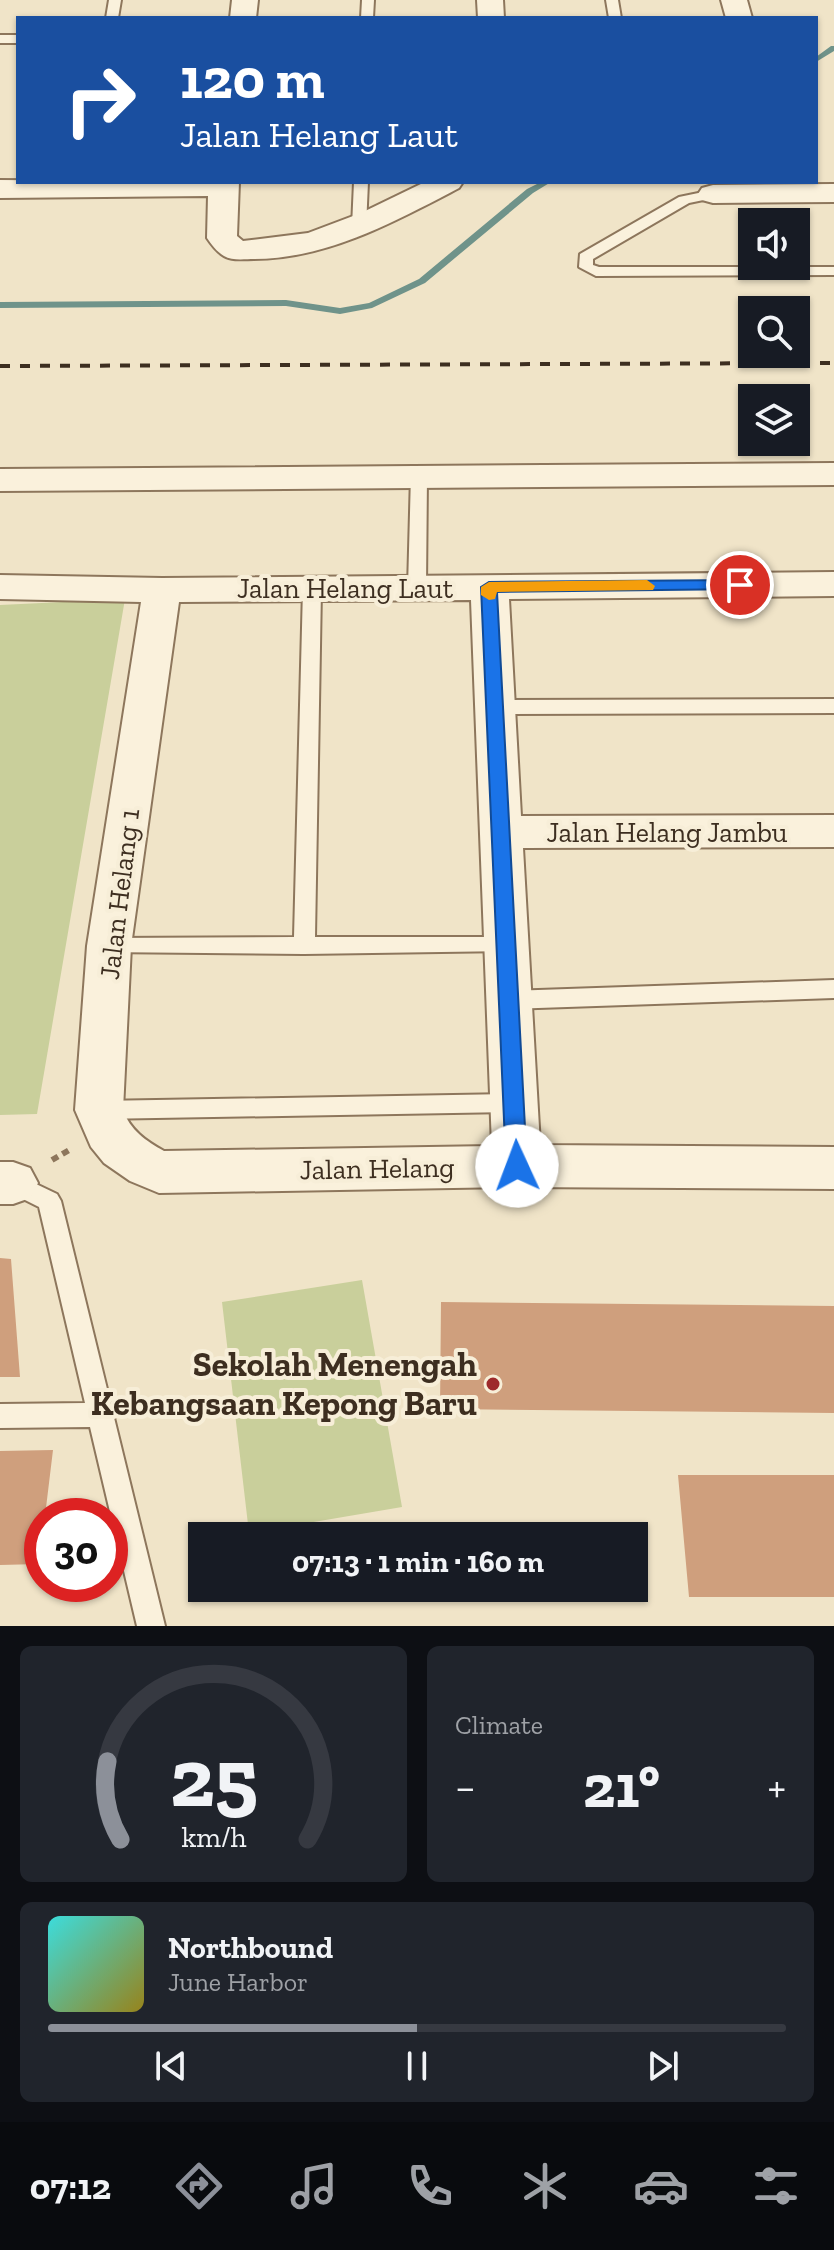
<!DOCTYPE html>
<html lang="en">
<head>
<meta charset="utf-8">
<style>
	body { margin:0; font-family:"Zilla Slab",serif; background:#20242c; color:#f1f3f6; height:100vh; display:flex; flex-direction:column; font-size:30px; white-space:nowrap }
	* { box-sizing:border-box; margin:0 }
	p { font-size:26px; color:#9ea1a6 }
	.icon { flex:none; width:44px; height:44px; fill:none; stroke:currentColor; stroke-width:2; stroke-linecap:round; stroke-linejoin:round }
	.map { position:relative; height:1626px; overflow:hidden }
	.drawer { display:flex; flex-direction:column; gap:20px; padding:20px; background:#0d0f14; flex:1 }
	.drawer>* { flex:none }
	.banner { position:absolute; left:16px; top:16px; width:802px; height:168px; border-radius:0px; box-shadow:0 2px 6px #0004; background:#1a4fa0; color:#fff; overflow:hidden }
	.fabs { position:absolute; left:738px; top:208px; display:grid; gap:16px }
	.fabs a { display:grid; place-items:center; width:72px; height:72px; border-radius:0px; background:#171b24; box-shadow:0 2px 6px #0004; font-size:40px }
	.speed { position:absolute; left:24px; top:1498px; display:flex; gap:16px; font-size:40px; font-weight:700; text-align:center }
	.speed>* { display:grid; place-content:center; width:104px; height:104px; border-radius:50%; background:#171b24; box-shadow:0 2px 6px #0004; line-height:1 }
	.speed .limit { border:12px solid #d22; background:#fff; color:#111 }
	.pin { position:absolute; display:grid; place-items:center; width:68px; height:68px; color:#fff; margin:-34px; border:4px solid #fff; border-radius:50%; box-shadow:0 2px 8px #0007 }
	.me { position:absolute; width:88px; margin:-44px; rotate:358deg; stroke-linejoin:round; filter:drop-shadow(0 0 6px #0008) }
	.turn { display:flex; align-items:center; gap:28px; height:168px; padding:0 32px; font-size:36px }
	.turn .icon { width:104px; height:104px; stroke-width:2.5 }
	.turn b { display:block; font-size:56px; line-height:68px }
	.big { font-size:60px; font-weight:800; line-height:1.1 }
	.drawer .card { flex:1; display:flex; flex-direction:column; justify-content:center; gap:12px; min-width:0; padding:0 28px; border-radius:12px; background:#20242c }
	.drawer .dial { align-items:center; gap:0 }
	.dial svg { height:208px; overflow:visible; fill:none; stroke:#363941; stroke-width:7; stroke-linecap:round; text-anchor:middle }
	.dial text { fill:#f1f3f6; stroke:none }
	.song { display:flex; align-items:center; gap:24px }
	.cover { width:96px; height:96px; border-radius:12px; background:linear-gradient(135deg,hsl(180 70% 55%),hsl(50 70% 35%)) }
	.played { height:8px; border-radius:4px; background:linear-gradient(90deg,#8c9099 50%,#363941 50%) }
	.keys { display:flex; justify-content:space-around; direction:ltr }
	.heat { display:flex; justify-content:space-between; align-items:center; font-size:44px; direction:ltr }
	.drawer .tiles { flex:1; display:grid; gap:20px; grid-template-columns:1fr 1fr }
	.card:last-child { grid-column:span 2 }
	.trip { position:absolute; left:188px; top:1522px; width:460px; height:80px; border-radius:0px; background:#171b24; box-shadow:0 2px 6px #0004; font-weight:800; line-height:80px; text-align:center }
	.tab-bar { display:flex; height:128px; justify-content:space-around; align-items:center; background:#090b0e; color:#9ea1a6 }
	.tab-bar .icon { width:56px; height:56px }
	.tab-bar .selected { color:#8c9099 }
	.tab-bar b { font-size:36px; color:#f1f3f6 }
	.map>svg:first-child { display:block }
	.green { fill:#c9cf9b }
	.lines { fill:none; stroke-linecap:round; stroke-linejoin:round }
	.stream { fill:#6f938a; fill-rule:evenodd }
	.building { fill:#cf9f7d }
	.service-casing { stroke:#8d765c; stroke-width:4 }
	.minor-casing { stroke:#8d765c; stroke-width:4 }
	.path { stroke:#8d765c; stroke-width:6; stroke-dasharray:7 5; stroke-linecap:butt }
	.service { fill:#faf1dc; fill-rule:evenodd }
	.minor { fill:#faf1dc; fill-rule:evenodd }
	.rail { stroke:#3d2e20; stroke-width:4; stroke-dasharray:10 10; stroke-linecap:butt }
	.route { fill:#1a73e8; stroke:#114b97; stroke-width:2 }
	.slow { fill:#f59e0b }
	.poi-dot { fill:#9e2a2b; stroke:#f7eed8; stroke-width:3 }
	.labels { text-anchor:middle; stroke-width:8; stroke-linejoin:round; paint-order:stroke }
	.street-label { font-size:28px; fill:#3d2e20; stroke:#f7eed8 }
	.near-poi-label { font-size:34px; font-weight:bold; fill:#3d2e20; stroke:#f7eed8; text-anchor:end }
</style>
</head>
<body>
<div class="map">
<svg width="834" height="1626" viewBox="0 0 834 1626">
	<rect width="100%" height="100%" fill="#f0e4c8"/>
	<path class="green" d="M125 599 37 1114 0 1115V605Z
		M362 1280 402 1507 249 1533 222 1302Z"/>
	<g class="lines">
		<path class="stream" d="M831 46H834V51L816 62V57Z
			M541 182H551L533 193 425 283 372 308 340 314 286 306 0 308V302L286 300 340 308 369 303 419 279 527 189Z"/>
	</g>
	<path class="building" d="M0 1258 11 1259 20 1377H0Z
		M441 1302 834 1306V1413L440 1409Z
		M53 1450 45 1516H42L39 1564 0 1565V1451Z
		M678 1475H834V1597H689Z"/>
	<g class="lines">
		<g class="service-casing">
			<path id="service" d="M109 0H121L118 18H106Z
				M362 0H374L373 18H361Z
				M606 0H618L621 18H609Z
				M0 35H18V43H0Z
				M354 182H368L366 227 359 231 352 227Z
				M713 190 720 194 718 197 689 203 593 259V265L599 267H834V275L596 276 579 267 580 254 679 197Z
				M419 470 427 475 426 588 417 594 408 588 411 475Z
				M312 583 321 589 315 937H506L514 939 517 945 514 951 304 954 101 952 98 946 101 940 109 938 294 937 303 589Z
				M834 699V713L495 714 485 707 495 700Z
				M834 980V998L509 1009 501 1006 498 1000 501 994 509 991Z
				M514 1094 522 1096 525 1103 522 1110 514 1112 99 1119 91 1117 88 1110 91 1103 99 1101Z
				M13 1173 57 1194 61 1201 165 1626H137L90 1427 0 1428V1404L85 1403 39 1207 5 1190 1 1183 5 1176Z"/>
		</g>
		<g class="minor-casing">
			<path id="minor" d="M232 0H258L256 18H230Z
				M477 0H503L504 18H478Z
				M721 0H747L752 18H726Z
				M0 180 239 182 237 236 243 241 308 233 361 213 425 182H463L459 188C396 221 327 259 254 259 245 259 232 261 224 256 217 252 211 244 207 238L208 196 0 198Z
				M834 184V202L713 203 702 200 698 194 702 188 713 185Z
				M834 463V485L0 491V469Z
				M834 572V596L509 599 521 816 834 815V847L523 848 540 1145 834 1147V1189L517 1187 159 1193 130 1181 104 1163 91 1147 75 1110 87 946 141 602 0 599V575L162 578ZM471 600 492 1146 164 1151C146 1141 130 1130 123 1110L131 946 179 602Z
				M0 1162H13L30 1168 38 1183 30 1198 13 1204H0Z"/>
		</g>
		<path class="path" d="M52 1160 71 1149"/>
		<use href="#service" class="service"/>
		<use href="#minor" class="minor"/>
		<path class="rail" d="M0 366 834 363"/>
	</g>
	<path class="route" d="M740 580 748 585 746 589 497 592 527 1166 524 1173 517 1175 509 1173 506 1166 481 587 489 582Z"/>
	<path class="slow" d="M647 580 655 586 653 590 497 592 495 599 489 600 481 595V587L489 582Z"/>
	<circle class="poi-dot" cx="493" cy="1384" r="8"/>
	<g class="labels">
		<g class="street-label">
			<text x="345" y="598">Jalan Helang Laut</text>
			<text x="667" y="842">Jalan Helang Jambu</text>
			<text transform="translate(119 894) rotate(-83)" y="10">Jalan Helang 1</text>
			<text transform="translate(377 1168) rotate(-1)" y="10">Jalan Helang</text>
		</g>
		<g class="near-poi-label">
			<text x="477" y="1376">Sekolah Menengah<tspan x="477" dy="39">Kebangsaan Kepong Baru</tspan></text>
		</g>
	</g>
</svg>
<div class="fabs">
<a><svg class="icon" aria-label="sound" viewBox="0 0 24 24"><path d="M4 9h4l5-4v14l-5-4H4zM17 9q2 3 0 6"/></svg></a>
<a><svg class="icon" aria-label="search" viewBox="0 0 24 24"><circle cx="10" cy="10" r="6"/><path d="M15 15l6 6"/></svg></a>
<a><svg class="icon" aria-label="layers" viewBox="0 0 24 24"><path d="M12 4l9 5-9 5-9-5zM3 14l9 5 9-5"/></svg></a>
</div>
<div class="speed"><div class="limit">30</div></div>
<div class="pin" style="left:740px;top:585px;background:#d93025"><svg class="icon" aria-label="arrive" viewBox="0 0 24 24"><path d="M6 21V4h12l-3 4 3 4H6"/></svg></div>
<svg class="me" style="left:517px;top:1166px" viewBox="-20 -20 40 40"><circle r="19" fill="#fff"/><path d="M0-13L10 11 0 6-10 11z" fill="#1a73e8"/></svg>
<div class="trip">07:13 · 1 min · 160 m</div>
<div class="banner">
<div class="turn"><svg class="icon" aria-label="right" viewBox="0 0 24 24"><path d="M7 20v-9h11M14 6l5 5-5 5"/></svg><div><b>120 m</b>Jalan Helang Laut</div></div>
</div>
</div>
<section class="drawer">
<div class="tiles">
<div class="card dial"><svg viewBox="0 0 100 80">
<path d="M14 69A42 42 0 1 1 86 69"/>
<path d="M14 69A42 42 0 0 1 9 39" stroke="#8c9099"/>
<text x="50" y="56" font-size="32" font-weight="700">25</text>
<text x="50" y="72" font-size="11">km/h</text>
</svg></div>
<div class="card"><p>Climate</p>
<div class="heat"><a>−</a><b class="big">21°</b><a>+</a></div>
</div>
<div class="card">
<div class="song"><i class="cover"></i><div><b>Northbound</b><p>June Harbor</p></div></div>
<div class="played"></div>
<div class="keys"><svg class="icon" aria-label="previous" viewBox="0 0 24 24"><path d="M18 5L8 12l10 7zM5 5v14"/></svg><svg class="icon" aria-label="pause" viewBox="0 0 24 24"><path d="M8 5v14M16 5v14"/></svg><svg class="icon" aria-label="next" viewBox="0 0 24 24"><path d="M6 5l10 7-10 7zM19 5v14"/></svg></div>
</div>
</div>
</section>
<nav class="tab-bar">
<b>07:12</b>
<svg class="icon selected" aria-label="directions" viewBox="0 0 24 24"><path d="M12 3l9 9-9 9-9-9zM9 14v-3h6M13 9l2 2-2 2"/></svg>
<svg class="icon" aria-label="music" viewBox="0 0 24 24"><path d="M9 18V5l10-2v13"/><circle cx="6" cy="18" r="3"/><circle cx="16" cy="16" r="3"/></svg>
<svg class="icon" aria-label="phone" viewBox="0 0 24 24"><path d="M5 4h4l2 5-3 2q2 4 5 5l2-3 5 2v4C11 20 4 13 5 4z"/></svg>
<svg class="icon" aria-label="climate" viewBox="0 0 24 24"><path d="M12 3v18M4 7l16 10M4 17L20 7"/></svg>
<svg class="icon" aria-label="car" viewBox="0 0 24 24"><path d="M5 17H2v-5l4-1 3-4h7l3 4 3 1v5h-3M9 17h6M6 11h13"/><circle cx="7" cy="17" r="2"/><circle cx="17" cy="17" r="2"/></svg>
<svg class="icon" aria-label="filters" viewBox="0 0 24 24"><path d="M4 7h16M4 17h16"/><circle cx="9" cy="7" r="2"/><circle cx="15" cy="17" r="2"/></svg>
</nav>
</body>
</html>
